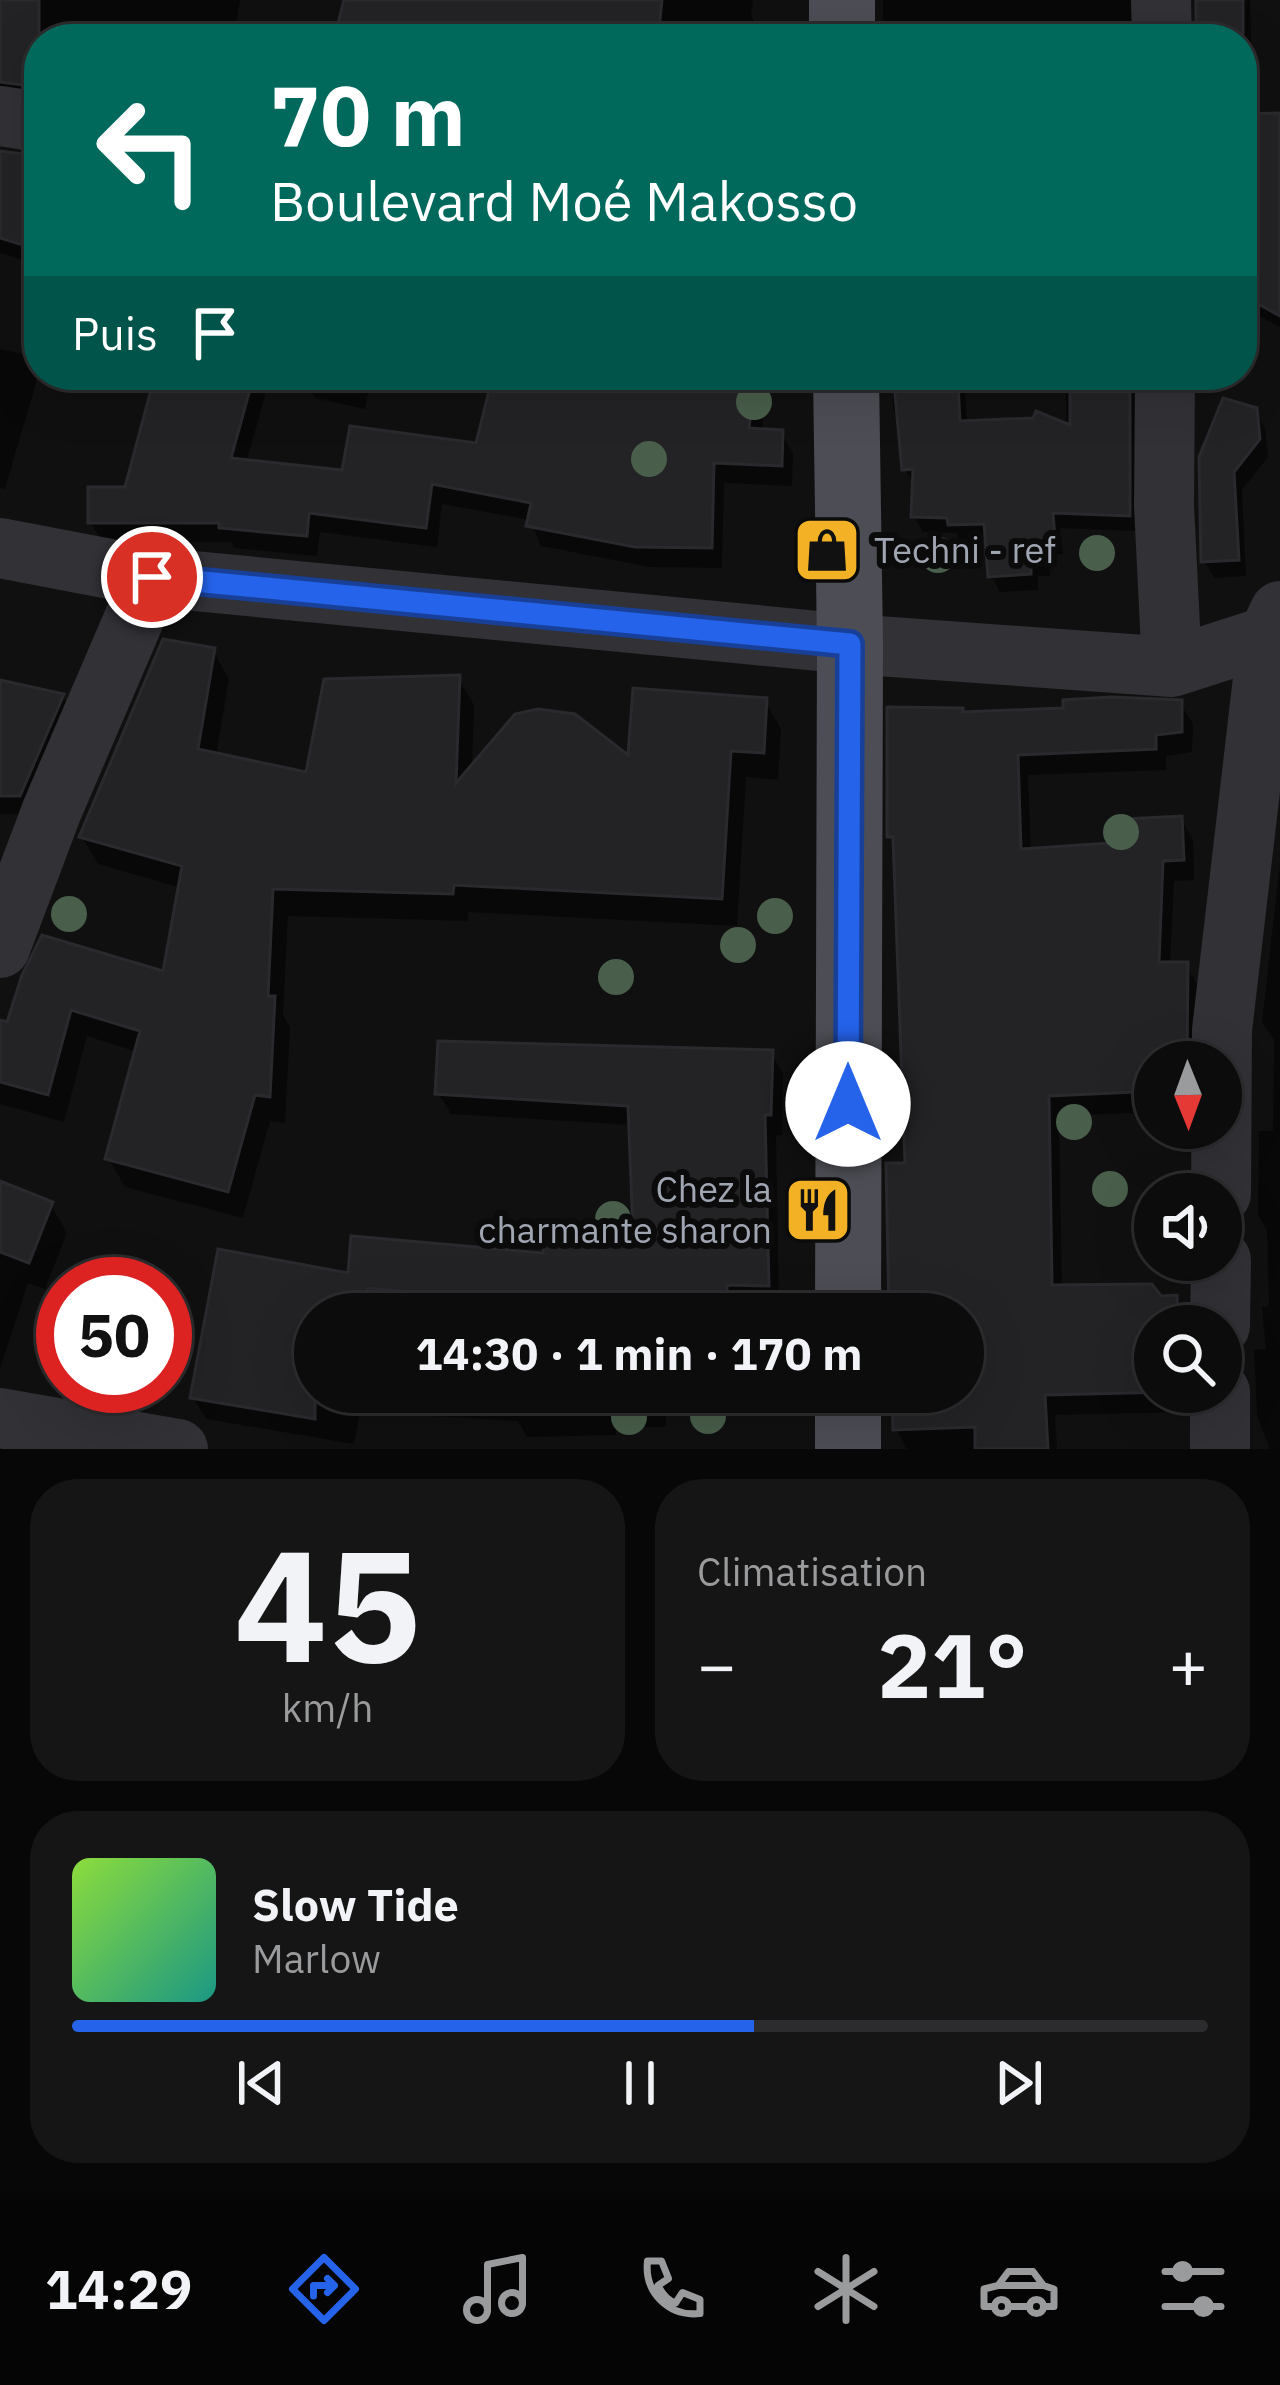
<!DOCTYPE html>
<html lang="fr">
<head>
<meta charset="utf-8">
<style>
	body { margin:0; font-family:"IBM Plex Sans",sans-serif; background:#151516; color:#f1f3f6; height:100vh; display:flex; flex-direction:column; font-size:45px; white-space:nowrap }
	* { box-sizing:border-box; margin:0 }
	p { font-size:39px; color:#9a9b9d }
	.icon { flex:none; width:66px; height:66px; fill:none; stroke:currentColor; stroke-width:2; stroke-linecap:round; stroke-linejoin:round }
	.map { position:relative; height:1449px; overflow:hidden }
	.details { display:flex; flex-direction:column; gap:30px; padding:30px; background:#070707; flex:1 }
	.details>* { flex:none }
	.top-card { position:absolute; left:24px; top:24px; width:1233px; height:366px; border-radius:48px; box-shadow:0 12px 48px #0002,0 0 0 3px #2c2c2e; background:#00695c; color:#fff; overflow:hidden }
	.needle { width:78px; rotate:179deg }
	.controls { position:absolute; left:1134px; top:1041px; display:grid; gap:24px }
	.controls a { display:grid; place-items:center; width:108px; height:108px; border-radius:50%; background:#0c0c0d; box-shadow:0 12px 48px #0002,0 0 0 3px #2c2c2e; font-size:60px }
	.speed { position:absolute; left:36px; top:1257px; display:flex; gap:24px; font-size:60px; font-weight:700; text-align:center }
	.speed>* { display:grid; place-content:center; width:156px; height:156px; border-radius:50%; background:#0c0c0d; box-shadow:0 12px 48px #0002,0 0 0 3px #2c2c2e; line-height:1 }
	.speed .limit { border:18px solid #d22; background:#fff; color:#111 }
	.pin { position:absolute; display:grid; place-items:center; width:102px; height:102px; color:#fff; margin:-51px; border:6px solid #fff; border-radius:50%; box-shadow:0 3px 12px #0007 }
	.me { position:absolute; width:132px; margin:-66px; rotate:0deg; stroke-linejoin:round; filter:drop-shadow(0 0 9px #0008) }
	.turn { display:flex; align-items:center; gap:42px; height:252px; padding:0 48px; font-size:54px }
	.turn .icon { width:156px; height:156px; stroke-width:2.5 }
	.turn b { display:block; font-size:84px; line-height:102px }
	.then { display:flex; align-items:center; height:114px; padding:0 48px; background:#0003; gap:24px; font-size:45px }
	.big { font-size:90px; font-weight:700; line-height:1.1 }
	.details .tile { flex:1; display:flex; flex-direction:column; justify-content:center; gap:18px; min-width:0; padding:0 42px; border-radius:48px; background:#151516 }
	.details .dial { align-items:center; gap:0 }
	.dial b { font-size:156px; line-height:1 }
	.song { display:flex; align-items:center; gap:36px }
	.cover { width:144px; height:144px; border-radius:18px; background:linear-gradient(135deg,hsl(90 70% 55%),hsl(170 70% 35%)) }
	.played { height:12px; border-radius:6px; background:linear-gradient(90deg,#2563eb 60%,#2c2c2e 60%) }
	.keys { display:flex; justify-content:space-around; direction:ltr }
	.heat { display:flex; justify-content:space-between; align-items:center; font-size:66px; direction:ltr }
	.details .tiles { flex:1; display:grid; gap:30px; grid-template-columns:1fr 1fr }
	.tile:last-child { grid-column:span 2 }
	.trip { position:absolute; left:294px; top:1293px; width:690px; height:120px; border-radius:60px; background:#0c0c0d; box-shadow:0 12px 48px #0002,0 0 0 3px #2c2c2e; font-weight:700; line-height:120px; text-align:center }
	.dock { display:flex; height:192px; justify-content:space-around; align-items:center; background:#050505; color:#9a9b9d }
	.dock .icon { width:84px; height:84px }
	.dock .current { color:#2563eb }
	.dock b { font-size:54px; color:#f1f3f6 }
	.map>svg:first-child { display:block }
	.shadow { fill:#0007 }
	.building { fill:#232225; stroke:#2a292d; stroke-width:3 }
	.lines { fill:none; stroke-linecap:round; stroke-linejoin:round }
	.minor { stroke:#313136; stroke-width:60 }
	.major { stroke:#4d4e55; stroke-width:66 }
	.tree { fill:#495e4b }
	.route-casing { stroke:#184099; stroke-width:30 }
	.route { stroke:#2563eb; stroke-width:21 }
	.labels { text-anchor:middle; stroke-width:12; stroke-linejoin:round; paint-order:stroke }
	.poi-label { font-size:36px; fill:#a0a5b2; stroke:#0b0b0c; text-anchor:start }
</style>
</head>
<body>
<div class="map">
<svg width="1280" height="1449" viewBox="0 0 1280 1449">
	<rect width="100%" height="100%" fill="#101011"/>
	<path class="shadow" d="M0 0H240L234 39H39V105L0 104Z
		M363 0H753L751 15 765 39H357Z
		M883 0H1144L1137 39H1034L1030 28 945 29 944 39H883Z
		M1196 0H1250L1253 116 1280 114V327L1251 312 1249 358H1242V39H1199Z
		M0 154 39 158V265L0 253Z
		M0 349 26 355 38 376 5 489 0 488Z
		M88 375H271L246 463 345 473 478 446 496 375H768L762 432 781 433 793 454 792 486 724 483 722 568 649 567 541 546 530 520 442 504 437 547 320 532 317 556 234 548 231 542 103 543 91 523 127 490 154 390 92 381Z
		M303 375H372L365 409 315 398Z
		M893 375H964L967 424 1067 427 1065 375H1129L1138 389 1137 531 1060 528 1063 554 1050 555V576H1038V590L1000 592 991 576 988 539 960 540 956 533 923 532 914 516 915 486 905 469 901 422 893 408Z
		M1255 411 1265 428 1268 457 1242 490 1246 576 1214 578 1204 561 1202 457Z
		M213 651 229 679 216 756 309 776 458 678 474 705 472 769 630 761 765 701 781 729 778 780 746 777 737 926 468 912V921L288 916 283 1015 290 1027 285 1123 270 1121 243 1218 125 1187 109 1159 137 1052 87 1036 64 1122 0 1104V1023L9 1025 165 975 181 888 98 864 82 837Z
		M0 683 62 696 74 715 31 815 0 814Z
		M1180 703 1193 724 1192 752 1166 756V770L1028 775 1031 851 1129 845 1181 819 1193 840 1194 880 1174 881 1170 965H1186L1198 986V1062H1155V1119L1138 1121 1133 1113 1059 1116 1062 1288 1175 1298 1188 1326H1155V1392H1190L1191 1412 1055 1415 1057 1449H907L896 1429 895 1392H963V1314H893L908 1166 896 847 890 836 964 715Z
		M1280 863V1449H1270L1257 1416 1254 1350 1266 1349 1262 1307 1269 1306 1267 1230 1258 1215 1259 1131H1273L1274 1040 1262 1022Z
		M771 1053 783 1074 782 1135H776L779 1306H752V1314H315V1392H758V1413L666 1414V1427H616V1435L527 1437 518 1421 360 1412 354 1444 206 1419 193 1398 350 1276 546 1256 637 1234 632 1125 451 1114 438 1093Z
		M0 1185 51 1205 67 1233 45 1289 28 1283 0 1369Z"/>
	<path class="building" d="M0 0H39V87L0 82Z
		M344 0H662L658 39H334Z
		M1196 0H1243V39H1196Z
		M1280 113V316L1242 295V114Z
		M0 151 39 156V250L0 238Z
		M155 375H254L231 458 342 470 350 426 476 443 493 375H755L749 428 783 430 782 466 714 463 712 548 635 547 526 526 531 503 432 484 426 528 309 513 307 536 219 528V523H88V487H125Z
		M1070 375H1130V516L1053 513 1055 539 1043 540 1042 561H1031V574L988 577 984 524 948 525 947 518 911 517 913 469 902 470 894 384 958 383 960 421 1033 418 1036 411 1070 425Z
		M1223 398 1257 408 1260 439 1234 472 1239 560 1201 562 1199 457Z
		M163 639 215 648 198 749 306 772 324 679 460 675 456 783 515 714 538 709 575 714 628 755 633 688 767 698 764 753 731 751 722 899 454 885 453 894 273 889 268 996H275L270 1097 255 1095 228 1192 105 1159 140 1031 71 1010 48 1095 0 1082V1020L7 1022 22 975 42 935 163 971 182 866 79 837Z
		M0 680 64 694 20 796H0Z
		M1111 697 1182 700V732L1156 735V749L1018 755 1021 849 1126 842V819L1182 816 1184 860 1163 861 1159 962H1188L1187 1062H1155V1091L1049 1096 1052 1285 1152 1284 1161 1296 1177 1295 1178 1326H1155V1392H1170L1045 1395 1048 1449H975V1427L893 1430 892 1392H963V1314H889L886 1163H905L893 837H887V707L963 708V712L1063 708V700Z
		M438 1041 773 1050 771 1115H765L769 1286 727 1285V1314H660V1296H508L507 1300 368 1288 363 1314H315V1419L190 1398 218 1249 348 1273 351 1236 543 1253 544 1229 633 1231 628 1106 435 1094Z
		M0 1181 53 1202 29 1263 0 1252Z"/>
	<g class="lines">
		<path class="minor" d="M1161 0 1162 39
			M0 116 39 122
			M1165 375 1164 506 1172 667
			M0 548 152 577 850 644 1172 667 1268 636 1280 637
			M0 948 52 810 152 577
			M1221 1194 1222 1030 1268 636 1280 611
			M1220 1326 1221 1260
			M0 1418 178 1449
			M1220 1449V1392"/>
		<path class="major" d="M842 0V39
			M846 375 850 644 848 1314
			M848 1392V1449"/>
	</g>
	<g class="tree">
		<circle cx="754" cy="402" r="18"/>
		<circle cx="649" cy="459" r="18"/>
		<circle cx="1097" cy="553" r="18"/>
		<circle cx="938" cy="555" r="18"/>
		<circle cx="1121" cy="832" r="18"/>
		<circle cx="69" cy="914" r="18"/>
		<circle cx="775" cy="916" r="18"/>
		<circle cx="738" cy="945" r="18"/>
		<circle cx="616" cy="977" r="18"/>
		<circle cx="1074" cy="1122" r="18"/>
		<circle cx="1110" cy="1189" r="18"/>
		<circle cx="613" cy="1219" r="18"/>
		<circle cx="708" cy="1416" r="18"/>
		<circle cx="629" cy="1417" r="18"/>
	</g>
	<g class="lines">
		<g class="route-casing">
			<path id="route" d="M152 577 850 644 848 1104"/>
		</g>
		<use href="#route" class="route"/>
	</g>
	<defs>
		<g id="shop-square" transform="scale(3.45)"><rect x="-9" y="-9" width="18" height="18" rx="4" fill="#f3b225" stroke="#0b0b0c"/><path d="M-5-2.5h2.3a2.7 3.5 0 0 1 5.4 0H5L5.5 6h-11ZM-1.5-2.5h3a1.5 2.3 0 0 0-3 0Z" fill="#111"/></g>
		<g id="restaurant-square" transform="scale(3.45)"><rect x="-9" y="-9" width="18" height="18" rx="4" fill="#f3b225" stroke="#0b0b0c"/><path d="M-5-6h1v4h1v-4h1v4h1v-4h1v5L-1.5 .5V6h-2V.5L-5-1ZM5-6V6H3V1.5H1.5Q1.5-4 5-6Z" fill="#111"/></g>
	</defs>
	<g fill-rule="evenodd">
		<use href="#shop-square" x="827" y="550"/>
		<use href="#restaurant-square" x="818" y="1210"/>
	</g>
	<g class="labels">
		<g class="poi-label">
			<text x="874" y="563">Techni - ref</text>
			<text x="772" y="1202" text-anchor="end">Chez la<tspan x="772" dy="41">charmante sharon</tspan></text>
		</g>
	</g>
</svg>
<div class="controls">
<a><svg class="needle" viewBox="-14 -14 28 28"><path d="M0-13l5 13h-10z" fill="#e53935"/><path d="M0 13l5-13h-10z" fill="#9a9b9d"/></svg></a>
<a><svg class="icon" aria-label="sound" viewBox="0 0 24 24"><path d="M4 9h4l5-4v14l-5-4H4zM17 9q2 3 0 6"/></svg></a>
<a><svg class="icon" aria-label="search" viewBox="0 0 24 24"><circle cx="10" cy="10" r="6"/><path d="M15 15l6 6"/></svg></a>
</div>
<div class="speed"><div class="limit">50</div></div>
<div class="pin" style="left:152px;top:577px;background:#d93025"><svg class="icon" aria-label="arrive" viewBox="0 0 24 24"><path d="M6 21V4h12l-3 4 3 4H6"/></svg></div>
<svg class="me" style="left:848px;top:1104px" viewBox="-20 -20 40 40"><circle r="19" fill="#fff"/><path d="M0-13L10 11 0 6-10 11z" fill="#2563eb"/></svg>
<div class="trip">14:30 · 1 min · 170 m</div>
<div class="top-card">
<div class="turn"><svg class="icon" aria-label="left" viewBox="0 0 24 24"><path d="M17 20v-9H6M10 6l-5 5 5 5"/></svg><div><b>70 m</b>Boulevard Moé Makosso</div></div>
<div class="then">Puis<svg class="icon" aria-label="arrive" viewBox="0 0 24 24"><path d="M6 21V4h12l-3 4 3 4H6"/></svg></div>
</div>
</div>
<section class="details">
<div class="tiles">
<div class="tile dial"><b>45</b><p>km/h</p></div>
<div class="tile"><p>Climatisation</p>
<div class="heat"><a>−</a><b class="big">21°</b><a>+</a></div>
</div>
<div class="tile">
<div class="song"><i class="cover"></i><div><b>Slow Tide</b><p>Marlow</p></div></div>
<div class="played"></div>
<div class="keys"><svg class="icon" aria-label="previous" viewBox="0 0 24 24"><path d="M18 5L8 12l10 7zM5 5v14"/></svg><svg class="icon" aria-label="pause" viewBox="0 0 24 24"><path d="M8 5v14M16 5v14"/></svg><svg class="icon" aria-label="next" viewBox="0 0 24 24"><path d="M6 5l10 7-10 7zM19 5v14"/></svg></div>
</div>
</div>
</section>
<nav class="dock">
<b>14:29</b>
<svg class="icon current" aria-label="directions" viewBox="0 0 24 24"><path d="M12 3l9 9-9 9-9-9zM9 14v-3h6M13 9l2 2-2 2"/></svg>
<svg class="icon" aria-label="music" viewBox="0 0 24 24"><path d="M9 18V5l10-2v13"/><circle cx="6" cy="18" r="3"/><circle cx="16" cy="16" r="3"/></svg>
<svg class="icon" aria-label="phone" viewBox="0 0 24 24"><path d="M5 4h4l2 5-3 2q2 4 5 5l2-3 5 2v4C11 20 4 13 5 4z"/></svg>
<svg class="icon" aria-label="climate" viewBox="0 0 24 24"><path d="M12 3v18M4 7l16 10M4 17L20 7"/></svg>
<svg class="icon" aria-label="car" viewBox="0 0 24 24"><path d="M5 17H2v-5l4-1 3-4h7l3 4 3 1v5h-3M9 17h6M6 11h13"/><circle cx="7" cy="17" r="2"/><circle cx="17" cy="17" r="2"/></svg>
<svg class="icon" aria-label="filters" viewBox="0 0 24 24"><path d="M4 7h16M4 17h16"/><circle cx="9" cy="7" r="2"/><circle cx="15" cy="17" r="2"/></svg>
</nav>
</body>
</html>
